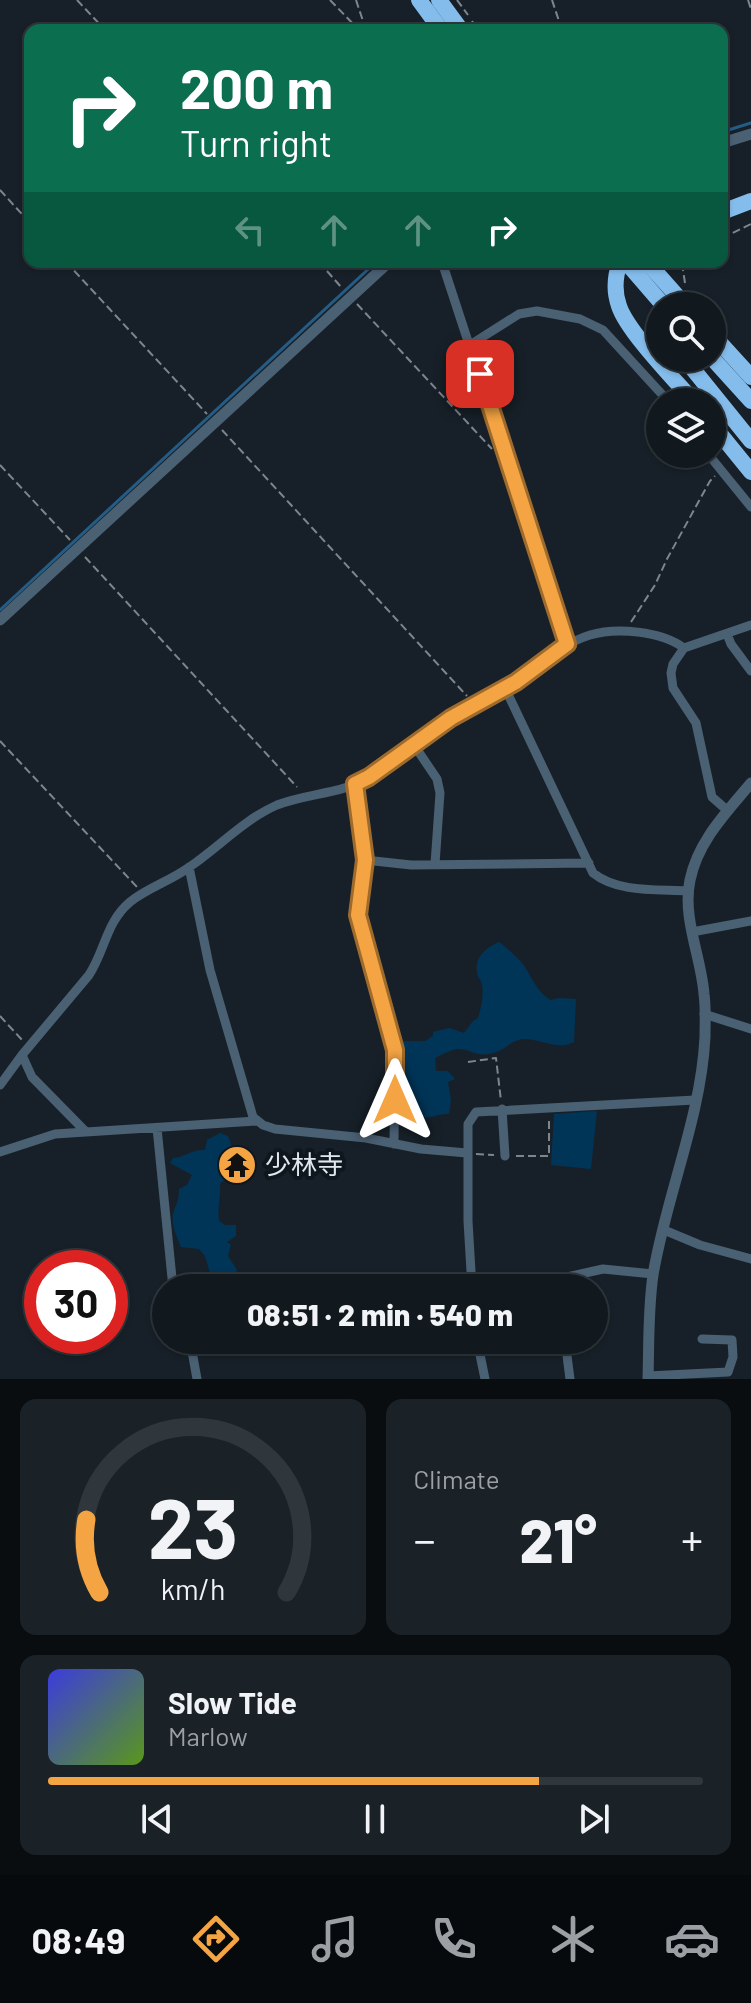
<!DOCTYPE html>
<html lang="en">
<head>
<meta charset="utf-8">
<style>
	body { margin:0; font-family:Barlow,"Noto Sans JP",sans-serif; background:#1a2127; color:#f1f3f6; height:100vh; display:flex; flex-direction:column; font-size:30px; white-space:nowrap }
	* { box-sizing:border-box; margin:0 }
	p { font-size:26px; color:#9ca0a4 }
	.icon { flex:none; width:44px; height:44px; fill:none; stroke:currentColor; stroke-width:2; stroke-linecap:round; stroke-linejoin:round }
	.map { position:relative; height:1379px; overflow:hidden }
	.panel { display:flex; flex-direction:column; gap:20px; padding:20px; background:#090d10; flex:1 }
	.panel>* { flex:none }
	.top-card { position:absolute; left:24px; top:24px; width:704px; height:244px; border-radius:16px; box-shadow:0 2px 6px #0004,0 0 0 2px #30373c; background:#0b6e4f; color:#fff; overflow:hidden }
	.tools { position:absolute; left:646px; top:292px; display:grid; gap:16px }
	.tools a { display:grid; place-items:center; width:80px; height:80px; border-radius:50%; background:#11181e; box-shadow:0 2px 6px #0004,0 0 0 2px #30373c; font-size:40px }
	.speed { position:absolute; left:24px; top:1250px; display:flex; gap:16px; font-size:40px; font-weight:700; text-align:center }
	.speed>* { display:grid; place-content:center; width:104px; height:104px; border-radius:50%; background:#11181e; box-shadow:0 2px 6px #0004,0 0 0 2px #30373c; line-height:1 }
	.speed .limit { border:12px solid #d22; background:#fff; color:#111 }
	.pin { position:absolute; display:grid; place-items:center; width:68px; height:68px; color:#fff; margin:-34px; border-radius:16px; box-shadow:0 4px 12px #0006 }
	.me { position:absolute; width:88px; margin:-44px; rotate:0deg; stroke-linejoin:round; filter:drop-shadow(0 0 6px #0008) }
	.turn { display:flex; align-items:center; gap:28px; height:168px; padding:0 24px; font-size:36px }
	.turn .icon { width:104px; height:104px; stroke-width:2.5 }
	.turn b { display:block; font-size:56px; line-height:68px }
	.lanes { display:flex; align-items:center; height:76px; padding:0 24px; background:#0003; justify-content:center; gap:40px; direction:ltr }
	.lanes .off { opacity:.35 }
	.big { font-size:60px; font-weight:800; line-height:1.1 }
	.panel .tile { flex:1; display:flex; flex-direction:column; justify-content:center; gap:12px; min-width:0; padding:0 28px; border-radius:16px; background:#1a2127 }
	.panel .dial { align-items:center; gap:0 }
	.dial svg { height:208px; overflow:visible; fill:none; stroke:#30373c; stroke-width:7; stroke-linecap:round; text-anchor:middle }
	.dial text { fill:#f1f3f6; stroke:none }
	.song { display:flex; align-items:center; gap:24px }
	.cover { width:96px; height:96px; border-radius:12px; background:linear-gradient(135deg,hsl(240 70% 55%),hsl(90 70% 35%)) }
	.played { height:8px; border-radius:4px; background:linear-gradient(90deg,#f4a443 75%,#30373c 75%) }
	.keys { display:flex; justify-content:space-around; direction:ltr }
	.heat { display:flex; justify-content:space-between; align-items:center; font-size:44px; direction:ltr }
	.panel .tiles { flex:1; display:grid; gap:20px; grid-template-columns:1fr 1fr }
	.tile:last-child { grid-column:span 2 }
	.trip { position:absolute; left:152px; top:1274px; width:456px; height:80px; border-radius:40px; background:#11181e; box-shadow:0 2px 6px #0004,0 0 0 2px #30373c; font-weight:800; line-height:80px; text-align:center }
	.dock { display:flex; height:128px; justify-content:space-around; align-items:center; background:#070a0c; color:#9ca0a4 }
	.dock .icon { width:56px; height:56px }
	.dock .current { color:#f4a443 }
	.dock b { font-size:36px; color:#f1f3f6 }
	.map>svg:first-child { display:block }
	.green { fill:#003558 }
	.lines { fill:none; stroke-linecap:round; stroke-linejoin:round }
	.stream { stroke:#255c86; stroke-width:3 }
	.path { stroke:#7e858c; stroke-width:2; stroke-dasharray:8 4; stroke-linecap:butt }
	.minor { stroke:#4a6073; stroke-width:9 }
	.tertiary { stroke:#4a6073; stroke-width:11 }
	.motorway { stroke:#84bceb; stroke-width:16 }
	.route-casing { stroke:#9f6b2c; stroke-width:20 }
	.route { stroke:#f4a443; stroke-width:14 }
	.labels { text-anchor:middle; stroke-width:8; stroke-linejoin:round; paint-order:stroke }
	.poi-label { font-size:26px; fill:#e1e7ed; stroke:#0e171e; text-anchor:start }
</style>
</head>
<body>
<div class="map">
<svg width="751" height="1379" viewBox="0 0 751 1379">
	<rect width="100%" height="100%" fill="#172028"/>
	<path class="green" d="M499 942C503 944 521 961 523 964 532 977 537 993 551 1000L559 998 576 999 574 1042C559 1051 541 1039 524 1039 511 1040 507 1049 496 1052 477 1059 472 1049 458 1049 453 1049 441 1055 435 1058L436 1071H448L455 1079 448 1082 451 1100 449 1114C439 1113 431 1119 422 1117 407 1114 409 1095 400 1085L402 1041H425L433 1036V1032L449 1028 464 1033 473 1021 478 1018C481 1008 484 996 482 985 480 976 478 980 477 972 475 956 486 948 499 942Z
		M597 1111 591 1169 551 1165 554 1114Z
		M220 1133 228 1136 233 1150 228 1159 233 1173 220 1184C221 1197 217 1208 219 1221L225 1225H236V1236L227 1242 231 1245 228 1256 237 1270 234 1276 220 1283 212 1280 205 1256 199 1249 181 1247C177 1237 171 1226 173 1214 176 1204 179 1201 179 1189L187 1185 192 1175 170 1163 173 1158C185 1157 192 1149 205 1150L207 1140Z"/>
	<g class="lines">
		<path class="stream" d="M722 132 751 123
			M0 610 376 262"/>
		<path class="path" d="M77 0 105 30
			M330 0 359 30
			M356 0 366 30
			M457 0 468 15
			M552 0 562 30
			M748 0 751 9
			M472 21 479 30
			M0 190 30 223
			M722 238 751 224
			M66 262 207 414
			M319 262 342 288
			M685 283 683 270 688 262
			M697 297 705 306
			M357 304 492 449
			M712 314 719 322
			M222 430 467 696
			M0 465 70 540
			M85 557 297 787
			M631 622 655 585 667 559 710 481 715 476
			M0 741 137 887
			M0 1016 23 1041
			M468 1062 496 1058 501 1101
			M476 1154 494 1155
			M516 1156H549V1119"/>
		<path class="minor" d="M442 262 567 644
			M470 345 519 314 537 311 580 319 603 330 669 402
			M708 454 751 507
			M727 634 731 644 751 671
			M505 688 593 873C618 893 657 889 688 891
			M414 745 437 779 440 793 435 864
			M355 784 365 860 358 915 395 1050 394 1144
			M728 811 712 797 696 723 673 688 671 673 673 664 684 648 751 625
			M365 860 411 865 589 863
			M189 867 210 970 253 1117 263 1125 275 1129 366 1138 421 1149 467 1153
			M692 932 751 921
			M704 1014 751 1029
			M22 1055 32 1077 86 1132
			M0 1085 22 1055 89 975C105 951 106 922 130 902 147 888 170 881 188 868 218 848 243 820 277 805 308 793 342 794 370 777 398 760 422 738 449 720 471 705 497 696 518 681 542 664 561 644 590 635 616 627 661 631 684 648
			M502 1109 505 1156
			M157 1128 173 1288
			M0 1152 55 1134 257 1121
			M664 1230 700 1245 751 1259
			M472 1286 558 1279 603 1269 653 1274
			M472 1288 468 1221V1124L476 1112 695 1100
			M190 1340 197 1379
			M477 1340 485 1379
			M565 1340 570 1379
			M648 1376 728 1372 733 1357 732 1340 702 1339"/>
		<path class="tertiary" d="M722 143 751 134
			M0 620 389 262
			M648 1379C649 1344 648 1310 653 1275 666 1196 701 1118 705 1037 705 1023 706 1008 704 994 701 956 682 918 690 880 698 841 726 813 751 783"/>
		<path class="motorway" d="M419 0 441 30
			M439 0 461 30
			M722 212 751 201
			M620 262C615 276 614 292 619 306 627 331 675 380 694 402
			M626 262 664 306
			M647 262 686 306
			M712 334 751 377
			M684 358 751 441
			M712 358 751 401
			M712 424 751 472"/>
	</g>
	<g class="lines">
		<g class="route-casing">
			<path id="route" d="M395 1100V1050L358 915 365 860 355 784 369 777 451 718 516 682 567 644 480 374"/>
		</g>
		<use href="#route" class="route"/>
	</g>
	<defs>
		<g id="temple-disc" transform="scale(2)"><circle r="9.5" fill="#f4a443" stroke="#0e171e"/><path d="M0-6L5-2H3V0L6.5 2.5H4V6H1.5V3h-3V6H-4V2.5H-6.5L-3 0V-2H-5Z" fill="#111"/></g>
	</defs>
	<g fill-rule="evenodd">
		<use href="#temple-disc" x="237" y="1165"/>
	</g>
	<g class="labels">
		<g class="poi-label">
			<text x="265" y="1174">少林寺</text>
		</g>
	</g>
</svg>
<div class="tools">
<a><svg class="icon" aria-label="search" viewBox="0 0 24 24"><circle cx="10" cy="10" r="6"/><path d="M15 15l6 6"/></svg></a>
<a><svg class="icon" aria-label="layers" viewBox="0 0 24 24"><path d="M12 4l9 5-9 5-9-5zM3 14l9 5 9-5"/></svg></a>
</div>
<div class="speed"><div class="limit">30</div></div>
<div class="pin" style="left:480px;top:374px;background:#d93025"><svg class="icon" aria-label="arrive" viewBox="0 0 24 24"><path d="M6 21V4h12l-3 4 3 4H6"/></svg></div>
<svg class="me" style="left:395px;top:1100px" viewBox="-20 -20 40 40"><path d="M0-17L14 15 0 8-14 15z" fill="#f4a443" stroke="#fff" stroke-width="4"/></svg>
<div class="trip">08:51 · 2 min · 540 m</div>
<div class="top-card">
<div class="turn"><svg class="icon" aria-label="right" viewBox="0 0 24 24"><path d="M7 20v-9h11M14 6l5 5-5 5"/></svg><div><b>200 m</b>Turn right</div></div>
<div class="lanes"><svg class="icon off" aria-label="left" viewBox="0 0 24 24"><path d="M17 20v-9H6M10 6l-5 5 5 5"/></svg><svg class="icon off" aria-label="ahead" viewBox="0 0 24 24"><path d="M12 20V5M6 11l6-6 6 6"/></svg><svg class="icon off" aria-label="ahead" viewBox="0 0 24 24"><path d="M12 20V5M6 11l6-6 6 6"/></svg><svg class="icon" aria-label="right" viewBox="0 0 24 24"><path d="M7 20v-9h11M14 6l5 5-5 5"/></svg></div>
</div>
</div>
<section class="panel">
<div class="tiles">
<div class="tile dial"><svg viewBox="0 0 100 80">
<path d="M14 69A42 42 0 1 1 86 69"/>
<path d="M14 69A42 42 0 0 1 9 41" stroke="#f4a443"/>
<text x="50" y="56" font-size="32" font-weight="700">23</text>
<text x="50" y="72" font-size="11">km/h</text>
</svg></div>
<div class="tile"><p>Climate</p>
<div class="heat"><a>−</a><b class="big">21°</b><a>+</a></div>
</div>
<div class="tile">
<div class="song"><i class="cover"></i><div><b>Slow Tide</b><p>Marlow</p></div></div>
<div class="played"></div>
<div class="keys"><svg class="icon" aria-label="previous" viewBox="0 0 24 24"><path d="M18 5L8 12l10 7zM5 5v14"/></svg><svg class="icon" aria-label="pause" viewBox="0 0 24 24"><path d="M8 5v14M16 5v14"/></svg><svg class="icon" aria-label="next" viewBox="0 0 24 24"><path d="M6 5l10 7-10 7zM19 5v14"/></svg></div>
</div>
</div>
</section>
<nav class="dock">
<b>08:49</b>
<svg class="icon current" aria-label="directions" viewBox="0 0 24 24"><path d="M12 3l9 9-9 9-9-9zM9 14v-3h6M13 9l2 2-2 2"/></svg>
<svg class="icon" aria-label="music" viewBox="0 0 24 24"><path d="M9 18V5l10-2v13"/><circle cx="6" cy="18" r="3"/><circle cx="16" cy="16" r="3"/></svg>
<svg class="icon" aria-label="phone" viewBox="0 0 24 24"><path d="M5 4h4l2 5-3 2q2 4 5 5l2-3 5 2v4C11 20 4 13 5 4z"/></svg>
<svg class="icon" aria-label="climate" viewBox="0 0 24 24"><path d="M12 3v18M4 7l16 10M4 17L20 7"/></svg>
<svg class="icon" aria-label="car" viewBox="0 0 24 24"><path d="M5 17H2v-5l4-1 3-4h7l3 4 3 1v5h-3M9 17h6M6 11h13"/><circle cx="7" cy="17" r="2"/><circle cx="17" cy="17" r="2"/></svg>
</nav>
</body>
</html>
